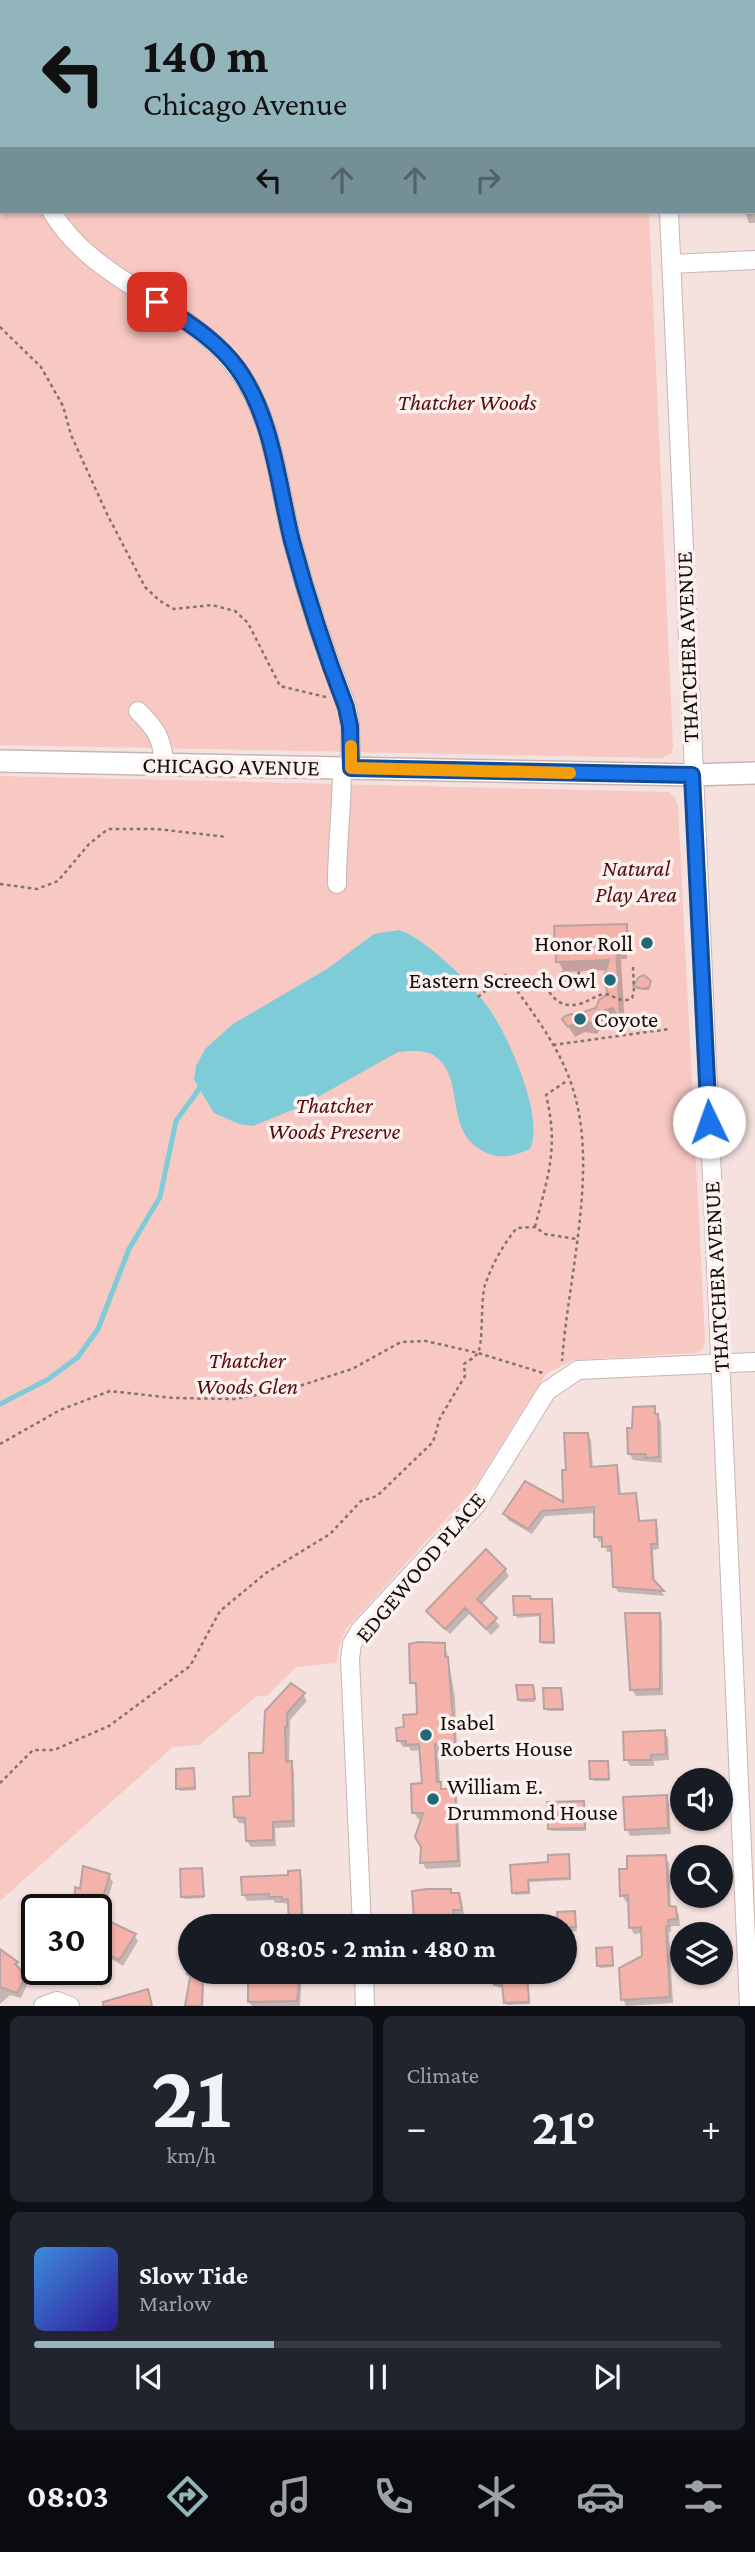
<!DOCTYPE html>
<html lang="en">
<head>
<meta charset="utf-8">
<style>
	body { margin:0; font-family:"Crimson Pro",serif; background:#20242c; color:#f1f3f6; height:100vh; display:flex; flex-direction:column; font-size:26px; white-space:nowrap }
	* { box-sizing:border-box; margin:0 }
	p { font-size:23px; color:#9ea1a6 }
	.icon { flex:none; width:38px; height:38px; fill:none; stroke:currentColor; stroke-width:2; stroke-linecap:round; stroke-linejoin:round }
	.map { position:relative; height:2006px; overflow:hidden }
	.details { display:flex; flex-direction:column; gap:10px; padding:10px; background:#0d0f14; flex:1 }
	.details>* { flex:none }
	.hud { position:absolute; left:0px; top:0px; width:756px; height:214px; box-shadow:0 2px 5px #0004; background:#92b5bc; color:#111; overflow:hidden }
	.tools { position:absolute; left:670px; top:1768px; display:grid; gap:14px }
	.tools a { display:grid; place-items:center; width:63px; height:63px; border-radius:50%; background:#171b24; box-shadow:0 2px 5px #0004; font-size:35px }
	.speed { position:absolute; left:21px; top:1894px; display:flex; gap:14px; font-size:35px; font-weight:700; text-align:center }
	.speed>* { display:grid; place-content:center; width:91px; height:91px; border-radius:50%; background:#171b24; box-shadow:0 2px 5px #0004; line-height:1 }
	.speed .limit { border:4px solid #111; border-radius:10px; background:#fff; color:#111 }
	.pin { position:absolute; display:grid; place-items:center; width:60px; height:60px; color:#fff; margin:-30px; border-radius:14px; box-shadow:0 4px 10px #0006 }
	.me { position:absolute; width:77px; margin:-38px; rotate:357deg; stroke-linejoin:round; filter:drop-shadow(0 0 5px #0008) }
	.turn { display:flex; align-items:center; gap:24px; height:147px; padding:0 28px; font-size:32px }
	.turn .icon { width:91px; height:91px; stroke-width:2.5 }
	.turn b { display:block; font-size:49px; line-height:60px }
	.lanes { display:flex; align-items:center; height:66px; padding:0 28px; background:#0003; justify-content:center; gap:35px; direction:ltr }
	.lanes .off { opacity:.35 }
	.big { font-size:52px; font-weight:700; line-height:1.1 }
	.details .card { flex:1; display:flex; flex-direction:column; justify-content:center; gap:10px; min-width:0; padding:0 24px; border-radius:10px; background:#20242c }
	.details .dial { align-items:center; gap:0 }
	.dial b { font-size:91px; line-height:1 }
	.song { display:flex; align-items:center; gap:21px }
	.cover { width:84px; height:84px; border-radius:10px; background:linear-gradient(135deg,hsl(210 70% 55%),hsl(250 70% 35%)) }
	.played { height:7px; border-radius:4px; background:linear-gradient(90deg,#92b5bc 35%,#363941 35%) }
	.keys { display:flex; justify-content:space-around; direction:ltr }
	.heat { display:flex; justify-content:space-between; align-items:center; font-size:38px; direction:ltr }
	.details .tiles { flex:1; display:grid; gap:10px; grid-template-columns:1fr 1fr }
	.card:last-child { grid-column:span 2 }
	.trip { position:absolute; left:178px; top:1914px; width:399px; height:70px; border-radius:35px; background:#171b24; box-shadow:0 2px 5px #0004; font-weight:700; line-height:70px; text-align:center }
	.tab-bar { display:flex; height:112px; justify-content:space-around; align-items:center; background:#090b0e; color:#9ea1a6 }
	.tab-bar .icon { width:49px; height:49px }
	.tab-bar .on { color:#92b5bc }
	.tab-bar b { font-size:32px; color:#f1f3f6 }
	.map>svg:first-child { display:block }
	.green { fill:#f8c8c2 }
	.water { fill:#7dccd8 }
	.shadow { fill:#0003 }
	.lines { fill:none; stroke-linecap:round; stroke-linejoin:round }
	.stream { stroke:#7dccd8; stroke-width:5 }
	.building { fill:#f4b2aa; stroke:#b6a4a2; stroke-width:2 }
	.minor-casing { stroke:#c7b5b3; stroke-width:20 }
	.major-casing { stroke:#c7b5b3; stroke-width:24 }
	.path { stroke:#807371; stroke-width:2.5; stroke-dasharray:3.5 3.5; stroke-linecap:butt }
	.minor { stroke:#fff; stroke-width:18 }
	.major { stroke:#fff; stroke-width:21 }
	.route-casing { stroke:#114b97; stroke-width:18 }
	.route { stroke:#1a73e8; stroke-width:12 }
	.slow { stroke:#f59e0b; stroke-width:12 }
	.poi-dot { fill:#1f6974; stroke:#fcf1ef; stroke-width:2.5 }
	.labels { text-anchor:middle; stroke-width:7; stroke-linejoin:round; paint-order:stroke }
	.park-label { font-size:23px; font-style:italic; fill:#5a0c0d; stroke:#fcf1ef }
	.street-label { font-size:23px; fill:#120c0b; stroke:#fcf1ef }
	.poi-label { font-size:23px; fill:#120c0b; stroke:#fcf1ef; text-anchor:start }
</style>
</head>
<body>
<div class="map">
<svg width="755" height="2006" viewBox="0 0 755 2006">
	<rect width="100%" height="100%" fill="#f5e2df"/>
	<path class="green" d="M0 0H639L2 2V212H649L673 747 671 754 661 758 0 745Z
		M0 776 669 792 674 796 678 806 705 1340 703 1349 697 1353 573 1360 546 1374 471 1492 346 1629 338 1649 337 1663 296 1667 267 1696H257L199 1745 173 1747 0 1901Z"/>
	<path class="water" d="M399 930C425 938 472 984 488 1007 508 1035 545 1117 530 1149 511 1157 497 1161 478 1148 446 1127 464 1078 436 1057 426 1049 410 1051 398 1052L300 1107 253 1126 239 1124 214 1113 194 1080 196 1066 205 1049 233 1024 327 969 374 934Z"/>
	<path class="shadow" d="M733 0H755V65L754 2Z
		M754 91 755 223H749L745 212H754Z
		M626 926 632 937V950H627V959H621L625 1027 620 1018 606 1022 597 1034 585 1032 575 1037 566 1023 597 1010 610 995 607 970 564 972 558 961Z
		M650 982 651 985 649 990 637 989 635 987Z
		M654 1408 661 1422 662 1463 633 1460 630 1454 634 1429Z
		M587 1434 591 1440 593 1469 616 1467 619 1473 621 1496 635 1495 638 1501 640 1523 655 1522 658 1528 659 1549 653 1550 655 1584 665 1596 618 1592 615 1586 613 1552H607L604 1542H599L596 1536V1513L545 1516 532 1534 508 1520 505 1514 564 1505 568 1472Z
		M505 1570 509 1576 481 1605 500 1626 491 1635 470 1613 450 1634 432 1617 428 1611Z
		M532 1601H551L553 1603 555 1644H543L541 1641V1616L517 1618 516 1615Z
		M659 1614 662 1621 663 1695 636 1696 632 1690Z
		M444 1645 447 1652 455 1698 457 1749 438 1750 440 1783 444 1791H454L457 1797 461 1867 426 1869 422 1862 423 1819H418L414 1813 424 1785 421 1750 411 1751 409 1747H403L399 1741 406 1729 419 1716 418 1689 412 1682Z
		M532 1687 535 1702H521L519 1699Z
		M560 1689 563 1711H547L546 1709Z
		M303 1694 307 1701 290 1720 289 1763 294 1770 295 1827 275 1828 276 1846 251 1847 247 1841V1824L239 1823 235 1817 252 1798 265 1755 266 1712Z
		M664 1732 668 1738 669 1760 654 1761V1766H630L626 1759Z
		M607 1762 609 1781H594L592 1778Z
		M193 1770 196 1790 180 1791 178 1789Z
		M666 1797 669 1803 671 1834 630 1836 627 1829Z
		M583 1803 586 1831H551L550 1829Z
		M568 1856 571 1880 529 1882 530 1894 515 1895 512 1866 550 1864Z
		M665 1857 669 1863 671 1908H675L679 1915 680 1926H671V1932H669L673 2003 626 2006 623 1999 644 1958 643 1933 634 1934 630 1927V1901L626 1902 622 1895Z
		M201 1870 204 1898 184 1899 183 1896Z
		M299 1872 302 1879 304 1927H290V1906L285 1903H275L273 1900 247 1901 243 1894Z
		M109 1876 113 1882 102 1917 109 1919 113 1925 134 1935 138 1941 123 1966 96 1950V1909H54H76L82 1891Z
		M450 1891 452 1895H458L462 1901 464 1916H456V1927H415L414 1892Z
		M574 1913 577 1931 565 1932V1927Z
		M611 1949 614 1967 600 1968 598 1966Z
		M0 1952 17 1963 20 1969 19 1971 28 1983 21 1998 10 1995 0 2004Z
		M191 1956V1972H204L203 2006H187L191 1977 186 1975 185 1957Z
		M265 1972H302L300 2006H252L249 2002 265 1978Z
		M417 1972H476V1979L434 1982 431 1978 421 1979Z
		M527 1972 530 2004 507 2005 504 1988 497 1987 496 1985Z"/>
	<g class="lines">
		<path class="stream" d="M0 1404 47 1380 78 1357 98 1329 129 1249 160 1197 176 1121 199 1089"/>
	</g>
	<path class="building" d="M627 924V939L622 940V948L616 949 620 1016 617 1017 613 1008 600 1012 593 1023 579 1022 568 1027 562 1019 565 1016 571 1014 580 1016 586 1011 596 1008 599 1000 608 994 603 979 609 960 556 962 554 926Z
		M644 975 651 981 649 987 643 989 633 986 639 977Z
		M655 1406V1414H658L659 1457 646 1458V1454H628L627 1428H632L633 1407Z
		M564 1433H588L591 1467 617 1465 619 1494 636 1493 639 1521 656 1520 657 1544H651L653 1579 664 1591 613 1587 611 1546 602 1547V1537H594V1507L542 1511 528 1529 503 1514 525 1481 563 1502 562 1470H566Z
		M486 1549 506 1569 477 1599 497 1618 486 1629 465 1608 445 1629 426 1611Z
		M513 1596H530L531 1599H552L554 1642H540V1614L514 1615Z
		M625 1613H660V1689L630 1690Z
		M418 1642 445 1643V1657H448L455 1743 435 1744 437 1782H441V1789H455L458 1861 420 1863 421 1847 415 1837 423 1813H412L411 1784 422 1783 419 1744 406 1745V1741H397L396 1728 404 1727 403 1715 417 1714 416 1683H410L409 1644Z
		M291 1683 305 1693 287 1713V1727H285L286 1762 292 1761 293 1821 273 1822V1840L246 1841 245 1818 234 1817 233 1797 250 1796 249 1753H263L265 1711Z
		M516 1685H533L535 1699 518 1700Z
		M543 1688H561L563 1709H544Z
		M665 1730 666 1754 651 1755V1760H624L623 1732Z
		M589 1761H608L609 1779H590Z
		M194 1768 195 1788 176 1789V1769Z
		M667 1795 668 1828 625 1830 623 1797Z
		M584 1801 585 1828 548 1829 547 1802Z
		M569 1854 570 1878 528 1880 529 1892 512 1893 510 1865 548 1862V1855Z
		M666 1855 669 1906 676 1907 677 1919 668 1920 669 1926H666L670 1997 621 2000 619 1968 642 1956 641 1927 629 1928 628 1895 620 1896 619 1869H627V1856Z
		M83 1866 110 1874 99 1909H74L75 1887 80 1889Z
		M202 1868 204 1896 181 1897 180 1869Z
		M300 1870 302 1927H289L288 1899 282 1900V1897H269V1894L242 1895 241 1877 288 1875V1871Z
		M427 1889H451V1893H459L462 1910H453L454 1919 447 1920H414L412 1891Z
		M575 1911 576 1927H558L557 1912Z
		M96 1915 136 1934 119 1960 96 1947Z
		M612 1947 613 1965 597 1966 596 1948Z
		M0 1949 18 1962 15 1964 26 1976 17 1993 0 1987Z
		M191 1972H203L202 2006H185Z
		M494 1972H527L529 2002 504 2003 502 1985H494Z
		M300 1975 297 2001 248 2002V1977Z
		M148 1989 152 2006H103V2002Z"/>
	<g class="lines">
		<g class="minor-casing">
			<path id="minor" d="M659 0 660 2
				M0 86 2 90
				M52 212C94 283 188 303 237 369 273 416 278 484 292 540 307 597 325 652 347 707L350 726 351 768
				M669 212 749 2006
				M671 264 755 260
				M138 711C158 731 161 737 165 765
				M337 884C337 845 342 807 342 768
				M362 1927 350 1659 352 1644 360 1630 476 1505 547 1391 578 1370 755 1362
				M364 1972 365 2006
				M43 2006 57 2001 70 2006"/>
		</g>
		<g class="major-casing">
			<path id="major" d="M0 761 692 775 755 773"/>
		</g>
		<path class="path" d="M0 327 41 367 63 406 71 435 107 514 145 587 160 601 174 609 212 605 235 611 248 623 280 686 326 697
			M0 884 37 889 58 881 89 844 108 829H157L227 837
			M563 971 564 980 567 985 578 984 579 970
			M543 972C545 991 557 1010 579 1004 589 1002 595 995 605 994 616 996 621 1004 632 998L634 992 633 967
			M505 974C533 1013 565 1053 576 1100 596 1178 568 1280 562 1361
			M478 997 494 984
			M553 1045 669 1029
			M535 1227C548 1176 559 1148 546 1095L568 1080
			M0 1444 60 1410 110 1391 173 1398 235 1399 293 1388 352 1369 401 1342 426 1341 478 1353 543 1373
			M0 1783 33 1750H54L109 1726 190 1666 220 1611 266 1573 330 1534 361 1501 377 1496 433 1442 440 1418 465 1376 464 1364C468 1361 474 1358 477 1354 484 1347 480 1301 485 1285 492 1265 503 1244 517 1228L535 1227 545 1234 576 1239"/>
		<use href="#minor" class="minor"/>
		<use href="#major" class="major"/>
	</g>
	<g class="lines">
		<g class="route-casing">
			<path id="route" d="M157 302C187 322 217 340 238 369 273 418 278 485 292 541 307 597 325 653 346 707L350 726 351 768 692 775 709 1122"/>
		</g>
		<use href="#route" class="route"/>
		<path class="slow" d="M351 746V768L570 773"/>
	</g>
	<g class="poi-dot">
		<circle cx="647" cy="943" r="7"/>
		<circle cx="610" cy="980" r="7"/>
		<circle cx="580" cy="1019" r="7"/>
		<circle cx="426" cy="1735" r="7"/>
		<circle cx="433" cy="1799" r="7"/>
	</g>
	<g class="labels">
		<g class="park-label">
			<text x="467" y="410">Thatcher Woods</text>
			<text x="636" y="876">Natural<tspan x="636" dy="26">Play Area</tspan></text>
			<text x="334" y="1113">Thatcher<tspan x="334" dy="26">Woods Preserve</tspan></text>
			<text x="247" y="1368">Thatcher<tspan x="247" dy="26">Woods Glen</tspan></text>
		</g>
		<g class="street-label">
			<text transform="translate(687 647) rotate(-92)" y="8">THATCHER AVENUE</text>
			<text transform="translate(231 766) rotate(1)" y="8">CHICAGO AVENUE</text>
			<text transform="translate(716 1277) rotate(-93)" y="8">THATCHER AVENUE</text>
			<text transform="translate(420 1567) rotate(-50)" y="8">EDGEWOOD PLACE</text>
		</g>
		<g class="poi-label">
			<text x="633" y="951" text-anchor="end">Honor Roll</text>
			<text x="596" y="988" text-anchor="end">Eastern Screech Owl</text>
			<text x="594" y="1027">Coyote</text>
			<text x="440" y="1730">Isabel<tspan x="440" dy="26">Roberts House</tspan></text>
			<text x="447" y="1794">William E.<tspan x="447" dy="26">Drummond House</tspan></text>
		</g>
	</g>
</svg>
<div class="tools">
<a><svg class="icon" aria-label="sound" viewBox="0 0 24 24"><path d="M4 9h4l5-4v14l-5-4H4zM17 9q2 3 0 6"/></svg></a>
<a><svg class="icon" aria-label="search" viewBox="0 0 24 24"><circle cx="10" cy="10" r="6"/><path d="M15 15l6 6"/></svg></a>
<a><svg class="icon" aria-label="layers" viewBox="0 0 24 24"><path d="M12 4l9 5-9 5-9-5zM3 14l9 5 9-5"/></svg></a>
</div>
<div class="speed"><div class="limit">30</div></div>
<div class="pin" style="left:157px;top:302px;background:#d93025"><svg class="icon" aria-label="arrive" viewBox="0 0 24 24"><path d="M6 21V4h12l-3 4 3 4H6"/></svg></div>
<svg class="me" style="left:709px;top:1122px" viewBox="-20 -20 40 40"><circle r="19" fill="#fff"/><path d="M0-13L10 11 0 6-10 11z" fill="#1a73e8"/></svg>
<div class="trip">08:05 · 2 min · 480 m</div>
<div class="hud">
<div class="turn"><svg class="icon" aria-label="left" viewBox="0 0 24 24"><path d="M17 20v-9H6M10 6l-5 5 5 5"/></svg><div><b>140 m</b>Chicago Avenue</div></div>
<div class="lanes"><svg class="icon" aria-label="left" viewBox="0 0 24 24"><path d="M17 20v-9H6M10 6l-5 5 5 5"/></svg><svg class="icon off" aria-label="ahead" viewBox="0 0 24 24"><path d="M12 20V5M6 11l6-6 6 6"/></svg><svg class="icon off" aria-label="ahead" viewBox="0 0 24 24"><path d="M12 20V5M6 11l6-6 6 6"/></svg><svg class="icon off" aria-label="right" viewBox="0 0 24 24"><path d="M7 20v-9h11M14 6l5 5-5 5"/></svg></div>
</div>
</div>
<section class="details">
<div class="tiles">
<div class="card dial"><b>21</b><p>km/h</p></div>
<div class="card"><p>Climate</p>
<div class="heat"><a>−</a><b class="big">21°</b><a>+</a></div>
</div>
<div class="card">
<div class="song"><i class="cover"></i><div><b>Slow Tide</b><p>Marlow</p></div></div>
<div class="played"></div>
<div class="keys"><svg class="icon" aria-label="previous" viewBox="0 0 24 24"><path d="M18 5L8 12l10 7zM5 5v14"/></svg><svg class="icon" aria-label="pause" viewBox="0 0 24 24"><path d="M8 5v14M16 5v14"/></svg><svg class="icon" aria-label="next" viewBox="0 0 24 24"><path d="M6 5l10 7-10 7zM19 5v14"/></svg></div>
</div>
</div>
</section>
<nav class="tab-bar">
<b>08:03</b>
<svg class="icon on" aria-label="directions" viewBox="0 0 24 24"><path d="M12 3l9 9-9 9-9-9zM9 14v-3h6M13 9l2 2-2 2"/></svg>
<svg class="icon" aria-label="music" viewBox="0 0 24 24"><path d="M9 18V5l10-2v13"/><circle cx="6" cy="18" r="3"/><circle cx="16" cy="16" r="3"/></svg>
<svg class="icon" aria-label="phone" viewBox="0 0 24 24"><path d="M5 4h4l2 5-3 2q2 4 5 5l2-3 5 2v4C11 20 4 13 5 4z"/></svg>
<svg class="icon" aria-label="climate" viewBox="0 0 24 24"><path d="M12 3v18M4 7l16 10M4 17L20 7"/></svg>
<svg class="icon" aria-label="car" viewBox="0 0 24 24"><path d="M5 17H2v-5l4-1 3-4h7l3 4 3 1v5h-3M9 17h6M6 11h13"/><circle cx="7" cy="17" r="2"/><circle cx="17" cy="17" r="2"/></svg>
<svg class="icon" aria-label="filters" viewBox="0 0 24 24"><path d="M4 7h16M4 17h16"/><circle cx="9" cy="7" r="2"/><circle cx="15" cy="17" r="2"/></svg>
</nav>
</body>
</html>
